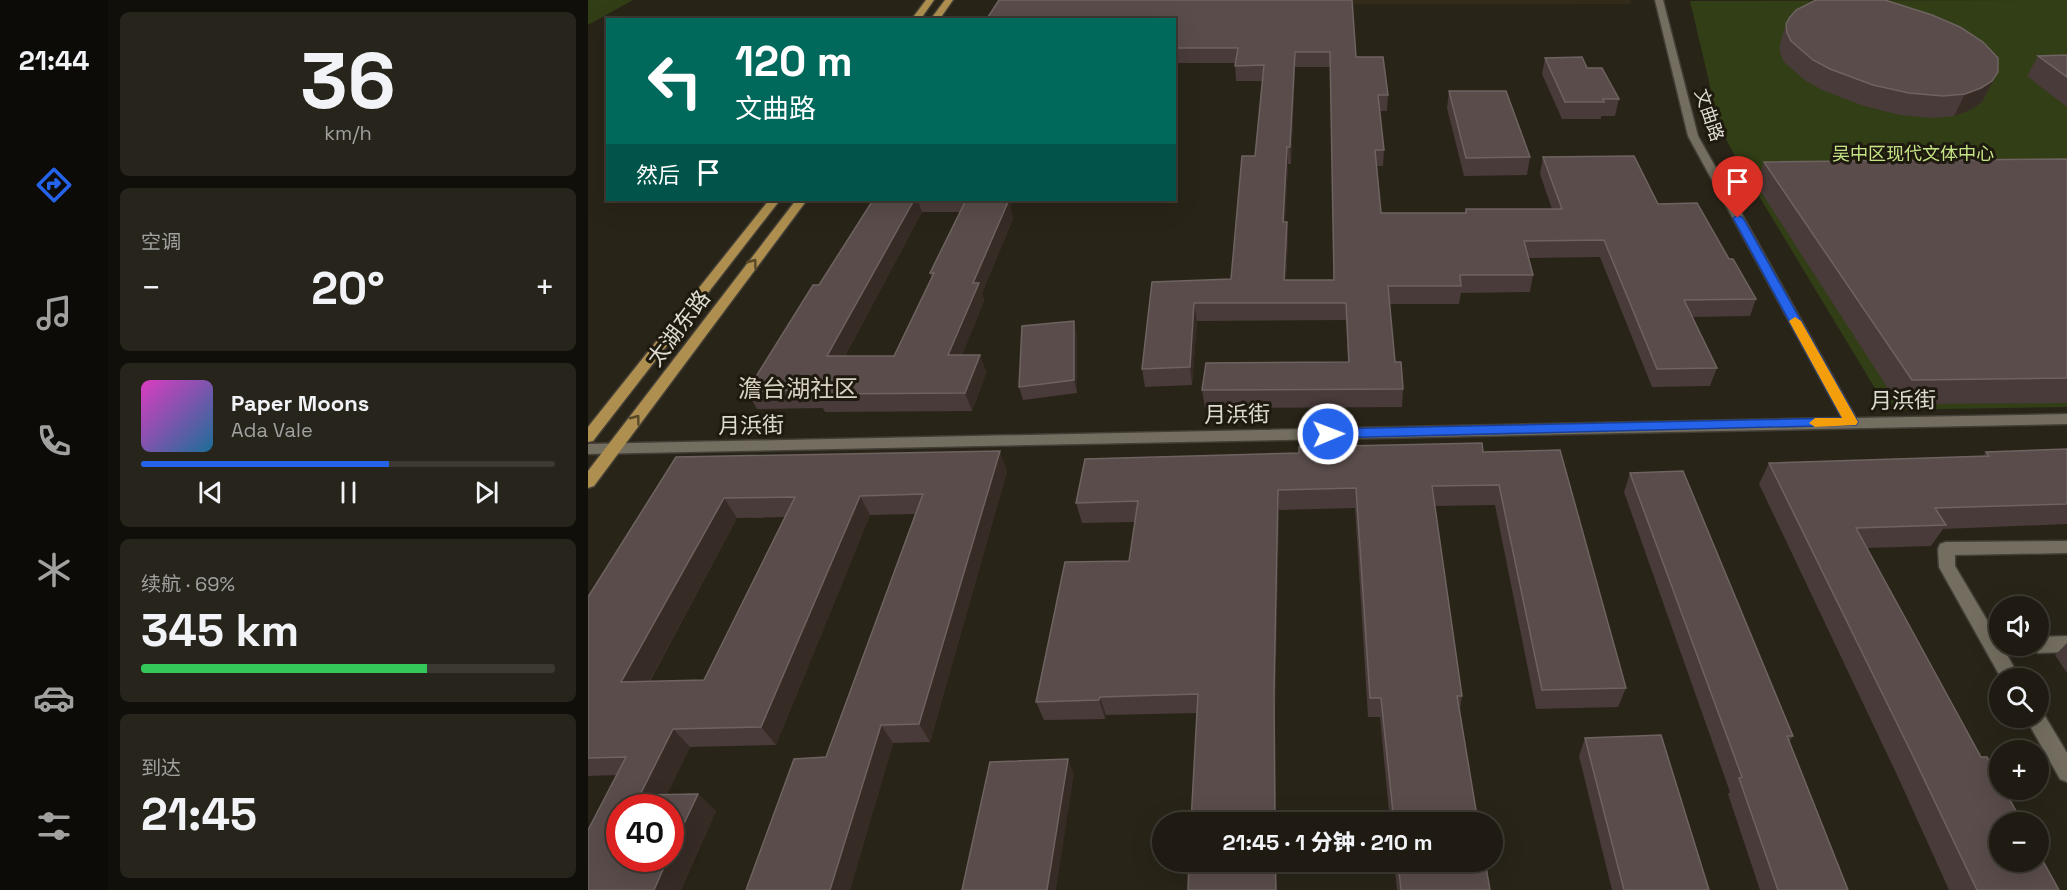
<!DOCTYPE html>
<html lang="zh">
<head>
<meta charset="utf-8">
<style>
	body { margin:0; font-family:"Space Grotesk","Noto Sans SC",sans-serif; background:#27241b; color:#f1f3f6; height:100vh; display:flex; flex-direction:column; font-size:22px; white-space:nowrap }
	* { box-sizing:border-box; margin:0 }
	p { font-size:20px; color:#a1a19f }
	.icon { flex:none; width:33px; height:33px; fill:none; stroke:currentColor; stroke-width:2; stroke-linecap:round; stroke-linejoin:round }
	.map { position:relative; flex:1; overflow:hidden }
	.panel { display:flex; flex-direction:column; gap:12px; padding:12px; background:#110f0a; width:480px }
	.panel>* { flex:none }
	.guide { position:absolute; left:18px; top:18px; width:570px; height:183px; border-radius:0px; box-shadow:0 6px 24px #0002,0 0 0 2px #3c3932; background:#00695c; color:#fff; overflow:hidden }
	.controls { position:absolute; left:1401px; top:596px; display:grid; gap:12px }
	.controls a { display:grid; place-items:center; width:60px; height:60px; border-radius:50%; background:#1f1b12; box-shadow:0 6px 24px #0002,0 0 0 2px #3c3932; font-size:30px }
	.speed { position:absolute; left:18px; top:794px; display:flex; gap:12px; font-size:30px; font-weight:700; text-align:center }
	.speed>* { display:grid; place-content:center; width:78px; height:78px; border-radius:50%; background:#1f1b12; box-shadow:0 6px 24px #0002,0 0 0 2px #3c3932; line-height:1 }
	.speed .limit { border:9px solid #d22; background:#fff; color:#111 }
	.pin { position:absolute; display:grid; place-items:center; width:51px; height:51px; color:#fff; margin:-62px -26px; border-radius:50% 50% 50% 0; rotate:-45deg; box-shadow:0 0 6px #0007 }
	.pin .icon { rotate:45deg }
	.me { position:absolute; width:66px; margin:-33px; rotate:89deg; stroke-linejoin:round; filter:drop-shadow(0 0 4px #0008) }
	.turn { display:flex; align-items:center; gap:21px; height:126px; padding:0 30px; font-size:27px }
	.turn .icon { width:78px; height:78px; stroke-width:2.5 }
	.turn b { display:block; font-size:42px; line-height:51px }
	.then { display:flex; align-items:center; height:57px; padding:0 30px; background:#0003; gap:12px; font-size:22px }
	.big { font-size:45px; font-weight:800; line-height:1.1 }
	.panel .card { flex:1; display:flex; flex-direction:column; justify-content:center; gap:9px; min-width:0; padding:0 21px; border-radius:9px; background:#27241b }
	.panel .dial { align-items:center; gap:0 }
	.dial b { font-size:78px; line-height:1 }
	.song { display:flex; align-items:center; gap:18px }
	.cover { width:72px; height:72px; border-radius:9px; background:linear-gradient(135deg,hsl(310 70% 55%),hsl(200 70% 35%)) }
	.played { height:6px; border-radius:3px; background:linear-gradient(90deg,#2563eb 60%,#3c3932 60%) }
	.keys { display:flex; justify-content:space-around; direction:ltr }
	.heat { display:flex; justify-content:space-between; align-items:center; font-size:33px; direction:ltr }
	.charge { height:9px; border-radius:4px; background:linear-gradient(90deg,#34c759 69%,#3c3932 0) }
	.trip { position:absolute; left:564px; top:812px; width:351px; height:60px; border-radius:30px; background:#1f1b12; box-shadow:0 6px 24px #0002,0 0 0 2px #3c3932; font-weight:800; line-height:60px; text-align:center }
	main { display:flex; flex:1; min-height:0 }
	.tab-bar { display:flex; flex-direction:column; width:108px; justify-content:space-around; align-items:center; background:#0c0b07; color:#a1a19f }
	.tab-bar .icon { width:42px; height:42px }
	.tab-bar .active { color:#2563eb }
	.tab-bar b { font-size:27px; color:#f1f3f6 }
	.map>svg:first-child { display:block }
	.built { fill:#332b19 }
	.green { fill:#323e16 }
	.lines { fill:none; stroke-linecap:round; stroke-linejoin:round }
	.minor-casing { stroke:#433e36; stroke-width:3 }
	.major-casing { stroke:#433e36; stroke-width:3 }
	.minor { fill:#746e60; fill-rule:evenodd }
	.major { fill:#ae8f4f; fill-rule:evenodd }
	.wall { fill:#493b3a; fill-rule:evenodd }
	.shaded-wall { fill:#362b25 }
	.building { fill:#594c4a; stroke:#6e6360; stroke-width:1.5; fill-rule:evenodd }
	.oneway { stroke:#584929 }
	.route { fill:#2563eb; stroke:#184099; stroke-width:1.5 }
	.slow { fill:#f59e0b }
	.labels { text-anchor:middle; stroke-width:6; stroke-linejoin:round; paint-order:stroke }
	.far-street-label { font-size:18px; fill:#dedbd3; stroke:#1f1a0f }
	.far-park-label { font-size:18px; fill:#c5e485; stroke:#1f1a0f }
	.street-label { font-size:22px; fill:#dedbd3; stroke:#1f1a0f }
	.neighbourhood-label { font-size:24px; fill:#d8d1c2; stroke:#1f1a0f }
</style>
</head>
<body>
<main>
<nav class="tab-bar">
<b>21:44</b>
<svg class="icon active" aria-label="directions" viewBox="0 0 24 24"><path d="M12 3l9 9-9 9-9-9zM9 14v-3h6M13 9l2 2-2 2"/></svg>
<svg class="icon" aria-label="music" viewBox="0 0 24 24"><path d="M9 18V5l10-2v13"/><circle cx="6" cy="18" r="3"/><circle cx="16" cy="16" r="3"/></svg>
<svg class="icon" aria-label="phone" viewBox="0 0 24 24"><path d="M5 4h4l2 5-3 2q2 4 5 5l2-3 5 2v4C11 20 4 13 5 4z"/></svg>
<svg class="icon" aria-label="climate" viewBox="0 0 24 24"><path d="M12 3v18M4 7l16 10M4 17L20 7"/></svg>
<svg class="icon" aria-label="car" viewBox="0 0 24 24"><path d="M5 17H2v-5l4-1 3-4h7l3 4 3 1v5h-3M9 17h6M6 11h13"/><circle cx="7" cy="17" r="2"/><circle cx="17" cy="17" r="2"/></svg>
<svg class="icon" aria-label="filters" viewBox="0 0 24 24"><path d="M4 7h16M4 17h16"/><circle cx="9" cy="7" r="2"/><circle cx="15" cy="17" r="2"/></svg>
</nav>
<section class="panel">
<div class="card dial"><b>36</b><p>km/h</p></div>
<div class="card"><p>空调</p>
<div class="heat"><a>−</a><b class="big">20°</b><a>+</a></div>
</div>
<div class="card">
<div class="song"><i class="cover"></i><div><b>Paper Moons</b><p>Ada Vale</p></div></div>
<div class="played"></div>
<div class="keys"><svg class="icon" aria-label="previous" viewBox="0 0 24 24"><path d="M18 5L8 12l10 7zM5 5v14"/></svg><svg class="icon" aria-label="pause" viewBox="0 0 24 24"><path d="M8 5v14M16 5v14"/></svg><svg class="icon" aria-label="next" viewBox="0 0 24 24"><path d="M6 5l10 7-10 7zM19 5v14"/></svg></div>
</div>
<div class="card"><p>续航 · 69%</p><b class="big">345 km</b><div class="charge"></div></div>
<div class="card"><p>到达</p><b class="big">21:45</b></div>
</section>
<div class="map">
<svg width="1479" height="890" viewBox="0 0 1479 890">
	<rect width="100%" height="100%" fill="#292418"/>
	<path class="built" d="M464 0H1042L1044 4 462 5Z"/>
	<path class="green" d="M0 0H45L0 25Z
		M1479 0V407L1300 410 1148 158 1132 128 1102 1Z"/>
	<g class="lines">
		<g class="minor-casing">
			<path id="minor" d="M1067 0H1075L1110 136 1268 418 1479 414V424L0 454V444L1254 418 1100 136Z
				M1479 541V553L1367 555V566L1409 637H1412V645H1437L1434 650 1418 653 1432 678H1413L1351 567 1350 549 1352 544 1358 542Z
				M1479 636V652L1450 653 1444 650 1441 645H1450V637Z
				M1450 710 1454 711 1479 753V782L1472 779 1437 717H1450Z"/>
		</g>
		<g class="major-casing">
			<path id="major" d="M338 0H346L332 20H323Z
				M357 0H365L351 20H342Z
				M181 200H192L5 441 0 442V427Z
				M208 200H219L6 486 0 488V471Z"/>
		</g>
		<use href="#minor" class="minor"/>
		<use href="#major" class="major"/>
	</g>
	<path class="wall" d="M764 0 768 57 800 95 799 111H792L796 150 795 166H789L793 213H877L878 209H964L952 174 955 157 1070 204 1141 259 1168 299 1162 316 1104 317 1129 368 1122 386 1064 387 1012 257 941 258 945 275 942 292 873 293 871 304H801L807 362 815 389 814 407 617 408 614 390 760 362 758 320 609 321 604 385 557 387 554 369 564 282 643 279 667 156 674 81H648L647 63H586V20ZM707 67H742L746 280H698L700 239 697 222 700 164H703Z
		M1198 24 1399 93 1394 102 1382 110 1366 116 1345 118 1312 115 1276 106 1234 90 1218 81 1196 62 1192 53V44Z
		M1479 55V107L1439 76 1450 56Z
		M957 58 999 68 1031 99 1027 116H1013V119H974L954 74Z
		M861 91 942 157 939 175 876 176 859 108Z
		M1479 159V403L1310 404 1168 184 1176 162Z
		M285 200H425L422 207 425 219 394 293 396 301 374 355H392L398 373 384 411 237 412 235 408 169 409 159 391 231 285ZM334 212H372L342 273 344 279 306 356H257Z
		M489 334V393L435 400 431 387Z
		M1479 449V524L1355 529 1343 546 1279 548 1393 757 1471 890H1361L1310 777 1171 484 1181 463 1395 456 1398 452Z
		M895 452 1038 688 1030 707 948 709 907 505 847 506 874 696 872 709 890 822H802L792 717H780L767 508 691 510 687 713H609L518 715 517 719 456 720 448 702 541 561 547 522 494 523 488 503Z
		M88 457 419 471 342 742 305 743 262 890H158L238 757 327 514 282 515 188 745 102 747 79 794H110L128 811 93 890 29 775 0 776V597ZM197 517 116 680 62 681 149 518Z
		M1042 473 1205 736 1201 742 1260 890H1172L1140 794 1142 792 1036 492Z
		M1479 643V673L1467 655Z
		M997 738 1121 890H1024L991 756Z
		M806 861H897L902 890H809Z"/>
	<path class="shaded-wall" d="M707 52V67L703 164 702 147Z
		M1410 72 1394 102 1382 110 1366 116 1377 94Z
		M699 147 700 164 696 239 695 222Z
		M326 200H330L334 212 247 374 239 356Z
		M413 200H425L422 207 425 219 394 293 396 301 367 373 360 355Z
		M699 222 700 239 697 298 696 280Z
		M606 303 609 321 604 385 602 367Z
		M486 321 489 334V393L486 380Z
		M392 355 398 373 384 411 377 393Z
		M412 451 419 471 342 742 331 724Z
		M690 490 691 510 687 713 688 822H687L686 694Z
		M272 496 282 515 188 745 173 727Z
		M136 498 149 518 51 700 33 682Z
		M512 697 518 715 517 719 511 700Z
		M293 725 305 743 262 890H242Z
		M85 729 102 747 73 807 52 795Z
		M480 759 486 774 468 890H459Z
		M110 794 128 811 93 890H66L80 858H82V853Z
		M687 861H689V890H688Z"/>
	<path class="building" d="M411 0H764L768 57H795L800 95H790L796 150H787L793 213H878V209H974L955 157 1046 156 1070 204 1109 203 1141 259H1145L1168 299 1096 300 1129 368 1069 369 1016 240 936 241 945 275H872L873 286H800L807 362H813L815 389 614 390 618 363 761 362 758 303H606L602 367 554 369 564 282 643 279 654 156H667L676 65 647 66 650 48H586V20H398ZM707 52H742L746 280H696L699 222H695L699 147H702Z
		M1228 0H1297L1344 15 1372 27 1395 42 1410 58V72L1404 81 1393 88 1377 94 1355 96 1321 93 1285 85 1242 69 1225 60 1203 41 1199 33 1198 24 1202 17 1208 10Z
		M1479 55V77L1450 56Z
		M994 57 999 68H1014L1031 99H1015L1016 102H977L957 58Z
		M861 91H918L942 157 878 158Z
		M1479 159V378L1324 380 1176 162Z
		M285 200H326L239 356H306L346 273H342L378 200H413L412 202H420L385 283H391L360 355H392L377 393 228 394 230 390 159 391 225 285H231Z
		M486 321V380L431 387 434 326Z
		M894 443 895 452 972 450 1038 688 954 690 911 485 844 486 874 696H869L890 822H806L793 698H782L768 488 690 490 686 694 687 822H603L610 694 512 697 511 700 448 702 477 562 541 561 550 501 488 503 497 459 711 453V447Z
		M1479 449V504L1347 508 1358 525 1268 528 1393 757H1399L1412 780V789H1416L1434 822H1412V861H1450V852L1471 890H1389L1326 758 1181 463 1401 456 1398 452Z
		M412 451 331 724 293 725 242 890H158L206 759 238 757 335 494 272 496 173 727 85 729 52 795 110 794 82 853V807H32V858H80L66 890H0V830L38 757 0 758V597L88 457ZM207 497 116 680 33 682 136 498Z
		M1095 471 1205 736H1199L1260 890H1190L1151 778 1154 777 1042 473Z
		M1073 735 1121 890H1036L997 738Z
		M480 759 459 890H374L402 762Z
		M601 861H687L688 890H600Z
		M810 861H897L902 890H813Z"/>
	<defs><path id="oneway-chevron" d="M-2-3.5L2.5 0L-2 3.5" fill="none" stroke-width="1.6" stroke-linecap="round" stroke-linejoin="round" transform="scale(1.5)"/></defs>
	<g class="oneway">
		<use href="#oneway-chevron" transform="translate(165 263) rotate(-53)"/>
		<use href="#oneway-chevron" transform="translate(48 419) rotate(-53)"/>
	</g>
	<path class="route" d="M1150 215 1155 218 1270 422 1268 425 740 438 733 434 740 429 1254 418 1145 218Z"/>
	<path class="slow" d="M1207 317 1213 321 1270 422 1268 425 1227 427 1221 423 1227 418H1254L1201 321Z"/>
	<g class="labels">
		<g class="far-street-label">
			<text transform="translate(1121 115) rotate(71)" y="6">文曲路</text>
		</g>
		<g class="far-park-label">
			<text x="1325" y="160">吴中区现代文体中心</text>
		</g>
		<g class="street-label">
			<text transform="translate(90 328) rotate(-53)" y="8">太湖东路</text>
			<text transform="translate(1315 400) rotate(-1)" y="8">月浜街</text>
			<text transform="translate(649 414) rotate(-1)" y="8">月浜街</text>
			<text transform="translate(163 425) rotate(-1)" y="8">月浜街</text>
		</g>
		<g class="neighbourhood-label">
			<text x="210" y="397">澹台湖社区</text>
		</g>
	</g>
</svg>
<div class="controls">
<a><svg class="icon" aria-label="sound" viewBox="0 0 24 24"><path d="M4 9h4l5-4v14l-5-4H4zM17 9q2 3 0 6"/></svg></a>
<a><svg class="icon" aria-label="search" viewBox="0 0 24 24"><circle cx="10" cy="10" r="6"/><path d="M15 15l6 6"/></svg></a>
<a>+</a>
<a>−</a>
</div>
<div class="speed"><div class="limit">40</div></div>
<div class="pin" style="left:1150px;top:218px;background:#d93025"><svg class="icon" aria-label="arrive" viewBox="0 0 24 24"><path d="M6 21V4h12l-3 4 3 4H6"/></svg></div>
<svg class="me" style="left:740px;top:434px" viewBox="-20 -20 40 40"><circle r="17" fill="#2563eb" stroke="#fff" stroke-width="3"/><path d="M0-11L8 9 0 5-8 9z" fill="#fff"/></svg>
<div class="trip">21:45 · 1 分钟 · 210 m</div>
<div class="guide">
<div class="turn"><svg class="icon" aria-label="left" viewBox="0 0 24 24"><path d="M17 20v-9H6M10 6l-5 5 5 5"/></svg><div><b>120 m</b>文曲路</div></div>
<div class="then">然后<svg class="icon" aria-label="arrive" viewBox="0 0 24 24"><path d="M6 21V4h12l-3 4 3 4H6"/></svg></div>
</div>
</div>
</main>
</body>
</html>
